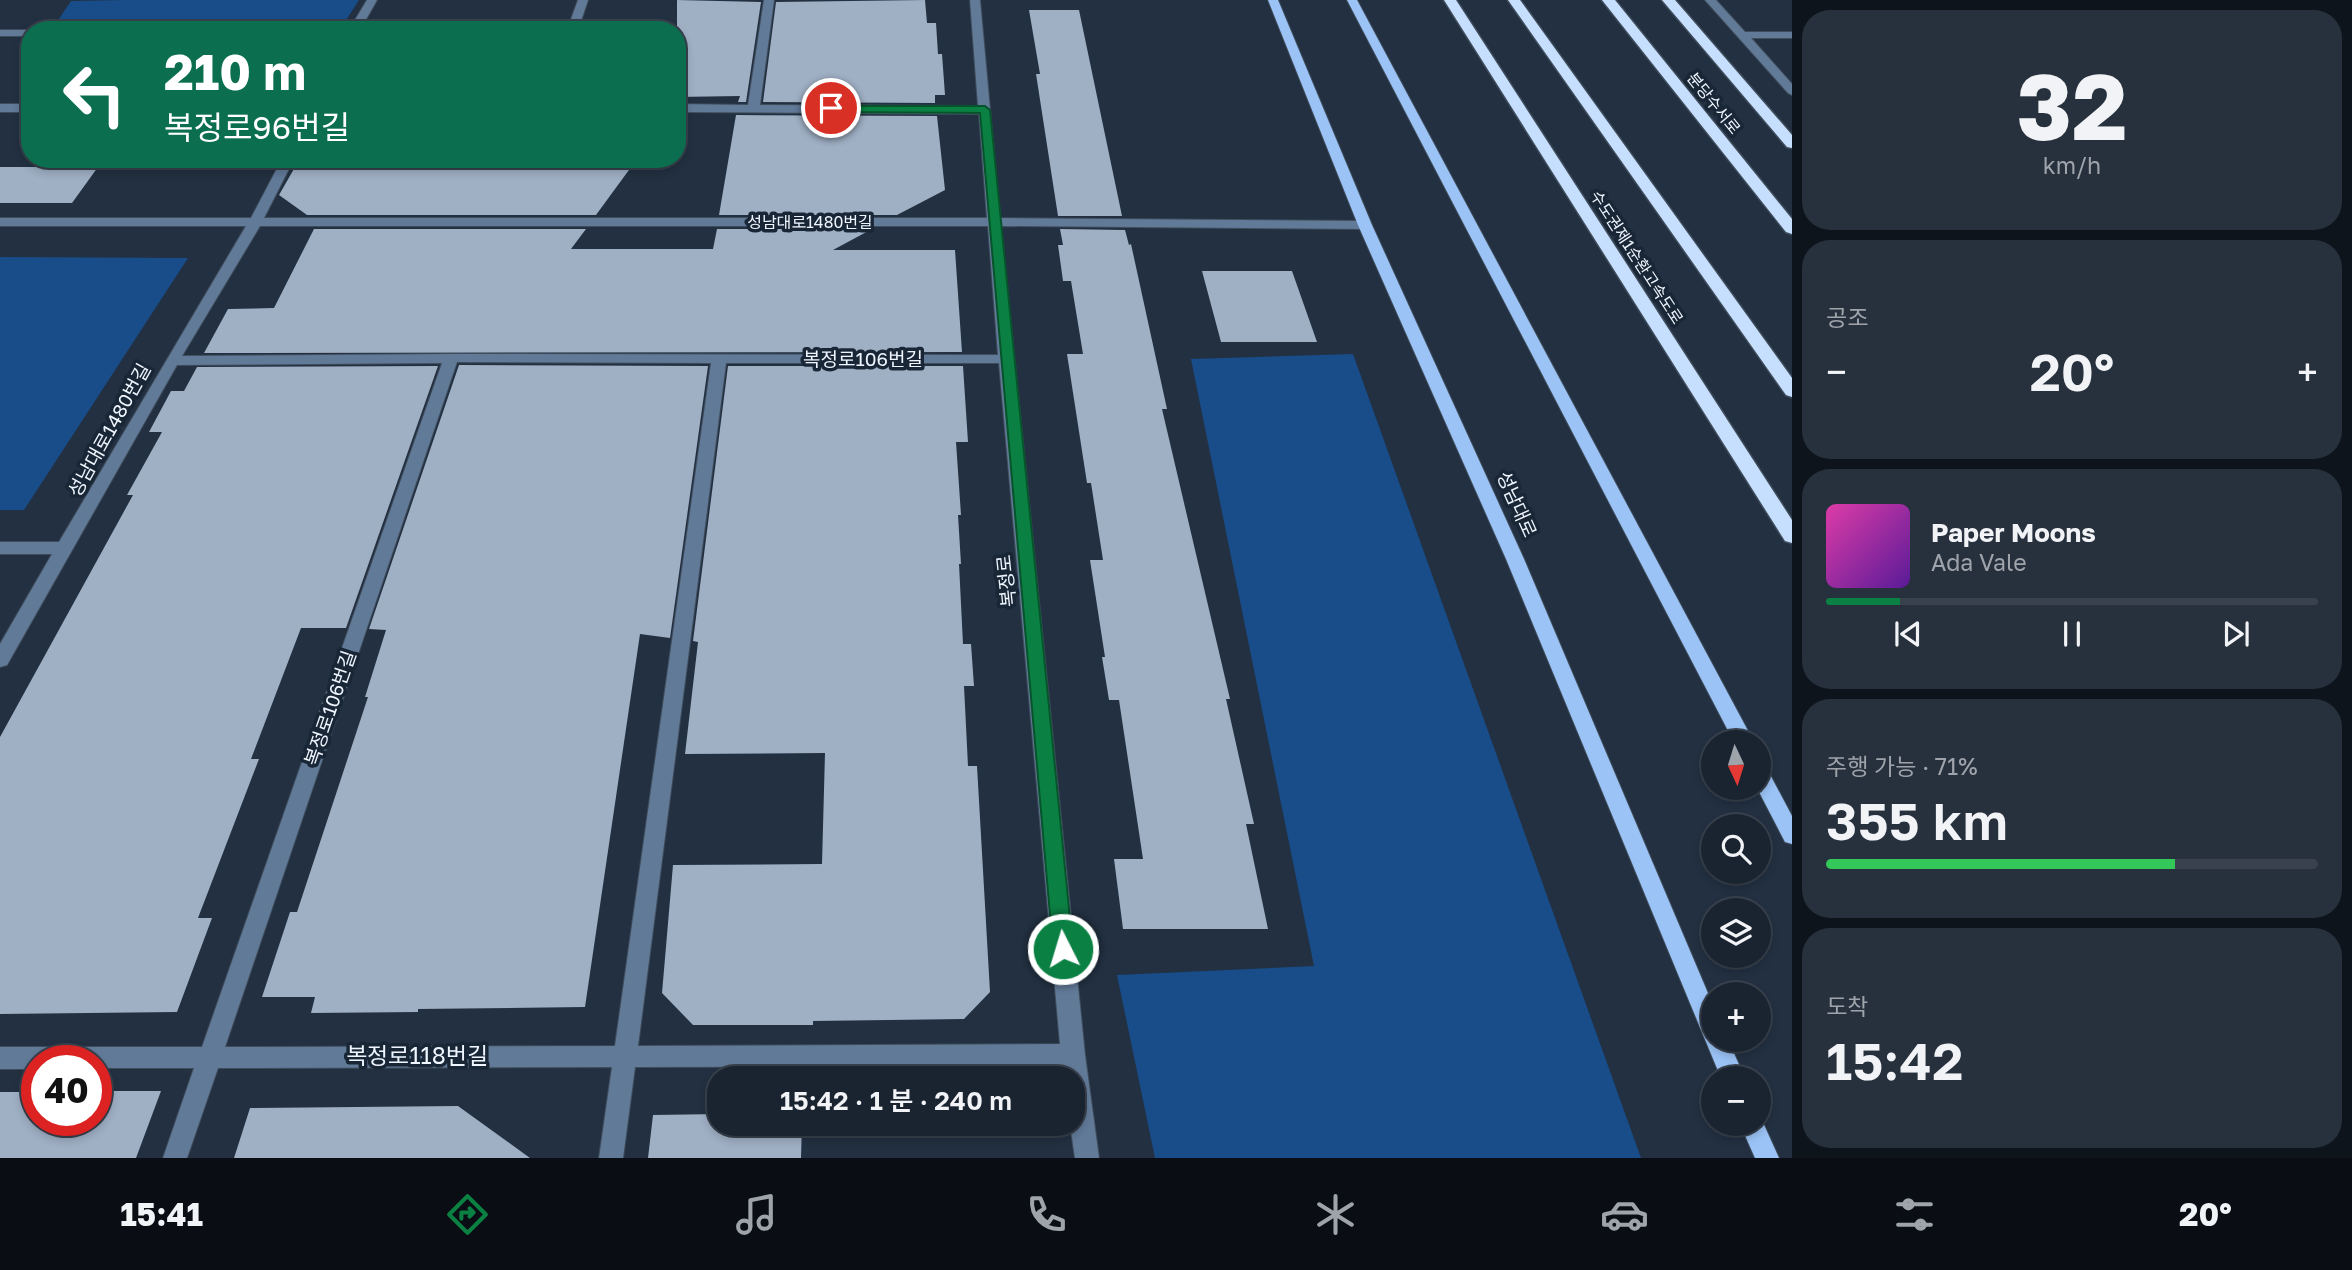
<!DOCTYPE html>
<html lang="ko">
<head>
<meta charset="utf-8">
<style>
	body { margin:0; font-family:"Golos Text","Noto Sans KR",sans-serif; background:#27303d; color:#f1f3f6; height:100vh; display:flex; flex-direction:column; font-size:26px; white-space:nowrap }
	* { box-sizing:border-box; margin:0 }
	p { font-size:23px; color:#9fa4ab }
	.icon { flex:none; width:38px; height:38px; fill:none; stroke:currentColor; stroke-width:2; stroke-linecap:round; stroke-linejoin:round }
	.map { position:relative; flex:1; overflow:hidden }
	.panel { display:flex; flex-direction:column; gap:10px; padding:10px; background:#0e141b; width:560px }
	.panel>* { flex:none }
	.guide { position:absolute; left:21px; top:21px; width:665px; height:147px; border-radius:28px; box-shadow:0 4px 10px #0003,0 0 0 2px #38414d; background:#0b6e4f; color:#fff; overflow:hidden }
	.needle { width:46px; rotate:176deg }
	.fabs { position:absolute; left:1701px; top:730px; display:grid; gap:14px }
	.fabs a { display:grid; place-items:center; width:70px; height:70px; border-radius:50%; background:#1a2431; box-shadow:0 4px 10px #0003,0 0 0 2px #38414d; font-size:35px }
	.speed { position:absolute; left:21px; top:1045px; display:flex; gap:14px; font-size:35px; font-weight:700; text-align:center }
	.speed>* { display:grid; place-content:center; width:91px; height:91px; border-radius:50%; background:#1a2431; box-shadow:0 4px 10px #0003,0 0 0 2px #38414d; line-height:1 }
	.speed .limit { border:10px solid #d22; background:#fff; color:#111 }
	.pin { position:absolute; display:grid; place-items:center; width:60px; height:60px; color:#fff; margin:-30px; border:4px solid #fff; border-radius:50%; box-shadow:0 2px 7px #0007 }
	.me { position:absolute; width:77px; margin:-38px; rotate:355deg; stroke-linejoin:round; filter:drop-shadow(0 0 5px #0008) }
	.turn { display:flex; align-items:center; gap:24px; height:147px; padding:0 28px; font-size:32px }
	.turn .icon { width:91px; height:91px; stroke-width:2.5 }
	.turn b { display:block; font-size:49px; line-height:60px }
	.big { font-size:52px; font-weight:600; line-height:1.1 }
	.panel .widget { flex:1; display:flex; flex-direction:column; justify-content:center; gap:10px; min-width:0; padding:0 24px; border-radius:28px; background:#27303d }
	.panel .dial { align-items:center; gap:0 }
	.dial b { font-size:91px; line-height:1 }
	.song { display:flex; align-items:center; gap:21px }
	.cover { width:84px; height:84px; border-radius:10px; background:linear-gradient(135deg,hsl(320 70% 55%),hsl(270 70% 35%)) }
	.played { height:7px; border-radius:4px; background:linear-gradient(90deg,#0b8043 15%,#38414d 15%) }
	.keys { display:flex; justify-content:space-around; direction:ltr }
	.heat { display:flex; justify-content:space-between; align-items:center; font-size:38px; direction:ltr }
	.charge { height:10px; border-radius:5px; background:linear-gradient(90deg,#34c759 71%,#38414d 0) }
	.trip { position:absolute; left:707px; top:1066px; width:378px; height:70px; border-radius:28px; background:#1a2431; box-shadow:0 4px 10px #0003,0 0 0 2px #38414d; font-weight:600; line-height:70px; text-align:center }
	.dock { display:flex; height:112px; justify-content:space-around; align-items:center; background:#0a0e14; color:#9fa4ab }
	.dock .icon { width:49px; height:49px }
	.dock .selected { color:#0b8043 }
	.dock b { font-size:32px; color:#f1f3f6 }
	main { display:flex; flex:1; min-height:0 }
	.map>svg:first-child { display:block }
	.green { fill:#194d89 }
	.building { fill:#9fafc4 }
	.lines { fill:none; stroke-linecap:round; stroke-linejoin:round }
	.minor-casing { stroke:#3f4c5b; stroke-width:2 }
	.major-casing { stroke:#3f4c5b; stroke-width:2 }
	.highway-casing { stroke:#3f4c5b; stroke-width:3 }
	.minor { fill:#617a98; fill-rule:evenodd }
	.major { fill:#9bc3f6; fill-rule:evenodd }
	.highway { fill:#c7dffe; fill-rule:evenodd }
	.route { fill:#0b8043; stroke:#07532c; stroke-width:2 }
	.labels { text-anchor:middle; stroke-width:7; stroke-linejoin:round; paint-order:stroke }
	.far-street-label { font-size:16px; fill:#eef5fe; stroke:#192636 }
	.street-label { font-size:19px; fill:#eef5fe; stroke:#192636 }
	.near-street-label { font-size:23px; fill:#eef5fe; stroke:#192636 }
</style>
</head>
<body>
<main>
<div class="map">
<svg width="1792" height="1158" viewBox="0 0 1792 1158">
	<rect width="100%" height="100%" fill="#223041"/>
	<path class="green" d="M124 0H359L341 28 52 29 71 1Z
		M0 257 188 258 24 510H0Z
		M1353 354 1641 1158H1155L1117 975 1314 966 1191 359Z"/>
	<path class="building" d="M677 0 761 2 746 102H738L740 96 677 97Z
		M925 0 927 23H936L938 54H942L945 95H935V103L763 102 776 2Z
		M1029 10H1079L1122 216H1058L1036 74H1040Z
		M736 115 937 116 945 190 897 215H719Z
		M554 159H637L596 215H307L279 195 295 167 552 168Z
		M0 167H98L72 203H0Z
		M314 229H586L571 249H713L717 229H872L833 250H955L962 352 204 353 228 309 274 308Z
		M1060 229 1125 230 1129 245 1131 244 1167 409H1162L1230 699H1226L1254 824H1246L1268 929H1123L1114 859H1143L1119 700H1109L1102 657H1105L1090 560H1103L1091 483H1087L1067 354H1083L1071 281H1063L1058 245H1063Z
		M1202 271H1292L1317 342H1221Z
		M459 365 708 366 670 638 640 634 585 1007 418 1009V1012L311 1013 315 997H262L290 912H297L368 697H365L386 630 369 629Z
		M438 366 346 628H301L251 759H259L198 918H212L177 1012 0 1014V737L133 495H127L162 432H149L171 391H184L197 367Z
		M728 366H963L968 442H956L961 515H958L961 564H959L963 644H971L974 686H964L968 766H977L990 992 964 1019 813 1021V1025H693L662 993 673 865 822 864 825 753 685 754 698 642 693 641Z
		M96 1091H161L136 1158H0V1092H37V1120H96Z
		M458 1106 530 1158H234L250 1108Z
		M719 1114V1124H802L801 1158H648L653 1115Z"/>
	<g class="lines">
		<g class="minor-casing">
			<path id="minor" d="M367 0H377L360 30H349Z
				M578 0H588L578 30H567Z
				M764 0H774L760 105 978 106 970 0H980L1000 218 1365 221 1372 225 1365 229 1001 226 1085 1055 1099 1158H1075L1070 1124H1073V1078H1064L1063 1066 635 1067 623 1158H599L612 1067 218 1068 187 1158H163L194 1068H96V1060H37V1069H0V1047H202L442 363 177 365 7 665 0 667V644L52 554H0V542H59L246 226H0V218H251L282 159H294L264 218H987L979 114 677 112V104L748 105ZM260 226H988L998 355 451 354 182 356ZM457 362 711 363 615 1046 225 1047ZM726 363H999L1060 1044 638 1046Z
				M1705 0H1716L1745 32H1792V38H1751L1792 84V95L1788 93Z
				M0 30H30V36H0Z
				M0 104H30V112H0Z"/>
		</g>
		<g class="major-casing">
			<path id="major" d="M1268 0H1278L1372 225 1524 559 1713 1005V1040H1728L1745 1078H1721L1506 559 1358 225Z
				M1347 0H1357L1754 742H1734Z
				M1759 764 1766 767 1792 816V844L1785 842 1757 788Z
				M1759 1115 1760 1116 1779 1158H1755L1740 1124H1759Z"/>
		</g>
		<g class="highway-casing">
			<path id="highway" d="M1444 0H1456L1792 520V543L1785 541Z
				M1508 0H1520L1792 378V397L1786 395Z
				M1602 0H1615L1792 219V234L1786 232Z
				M1662 0H1675L1792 135V148L1787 147Z"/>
		</g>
		<use href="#minor" class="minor"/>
		<use href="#major" class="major"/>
		<use href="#highway" class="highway"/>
	</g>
	<path class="route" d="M827 106H985L990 110 1073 949 1070 955 1063 958 1056 955 1053 949 980 113 831 112 827 111Z"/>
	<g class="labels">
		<g class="far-street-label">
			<text transform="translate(1714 103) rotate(51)" y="6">분당수서로</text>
			<text x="810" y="228">성남대로1480번길</text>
			<text transform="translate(1637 257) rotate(57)" y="6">수도권제1순환고속도로</text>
		</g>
		<g class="street-label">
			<text x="863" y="366">복정로106번길</text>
			<text transform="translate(109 430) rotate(-61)" y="7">성남대로1480번길</text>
			<text transform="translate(1517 504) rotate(66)" y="7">성남대로</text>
			<text transform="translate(1006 581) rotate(-96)" y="7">복정로</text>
			<text transform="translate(330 708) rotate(-71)" y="7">복정로106번길</text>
		</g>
		<g class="near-street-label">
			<text x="417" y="1064">복정로118번길</text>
		</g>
	</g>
</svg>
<div class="fabs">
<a><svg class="needle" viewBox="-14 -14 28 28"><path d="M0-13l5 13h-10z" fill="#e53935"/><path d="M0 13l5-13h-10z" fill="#9fa4ab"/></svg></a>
<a><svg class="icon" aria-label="search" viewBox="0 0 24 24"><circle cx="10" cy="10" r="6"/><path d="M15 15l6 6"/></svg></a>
<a><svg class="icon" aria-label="layers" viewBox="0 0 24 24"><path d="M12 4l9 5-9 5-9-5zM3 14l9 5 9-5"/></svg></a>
<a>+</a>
<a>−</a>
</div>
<div class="speed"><div class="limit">40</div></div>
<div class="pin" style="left:831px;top:108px;background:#d93025"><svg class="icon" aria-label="arrive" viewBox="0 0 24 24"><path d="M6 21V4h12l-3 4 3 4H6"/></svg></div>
<svg class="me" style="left:1063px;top:949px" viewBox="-20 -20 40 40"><circle r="17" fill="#0b8043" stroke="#fff" stroke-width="3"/><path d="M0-11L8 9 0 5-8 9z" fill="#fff"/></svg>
<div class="trip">15:42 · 1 분 · 240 m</div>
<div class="guide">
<div class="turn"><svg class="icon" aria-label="left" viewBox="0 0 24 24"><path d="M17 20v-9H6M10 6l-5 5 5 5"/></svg><div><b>210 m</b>복정로96번길</div></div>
</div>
</div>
<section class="panel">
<div class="widget dial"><b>32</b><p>km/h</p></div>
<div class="widget"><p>공조</p>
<div class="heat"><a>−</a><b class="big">20°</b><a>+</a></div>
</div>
<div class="widget">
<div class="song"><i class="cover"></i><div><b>Paper Moons</b><p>Ada Vale</p></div></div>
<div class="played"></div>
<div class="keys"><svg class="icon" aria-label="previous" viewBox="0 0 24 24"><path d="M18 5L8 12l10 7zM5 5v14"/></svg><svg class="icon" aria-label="pause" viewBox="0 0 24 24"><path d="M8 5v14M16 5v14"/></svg><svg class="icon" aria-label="next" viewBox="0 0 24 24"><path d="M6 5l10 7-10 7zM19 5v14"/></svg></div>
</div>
<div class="widget"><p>주행 가능 · 71%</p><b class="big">355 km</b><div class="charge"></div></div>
<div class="widget"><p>도착</p><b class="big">15:42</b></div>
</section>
</main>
<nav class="dock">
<b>15:41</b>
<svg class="icon selected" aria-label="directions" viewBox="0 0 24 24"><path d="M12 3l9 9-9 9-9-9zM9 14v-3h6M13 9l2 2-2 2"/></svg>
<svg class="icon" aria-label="music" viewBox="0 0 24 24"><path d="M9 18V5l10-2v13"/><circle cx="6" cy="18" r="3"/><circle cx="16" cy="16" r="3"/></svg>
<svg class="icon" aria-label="phone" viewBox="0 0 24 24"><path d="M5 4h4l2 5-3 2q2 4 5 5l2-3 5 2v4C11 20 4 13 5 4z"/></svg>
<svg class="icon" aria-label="climate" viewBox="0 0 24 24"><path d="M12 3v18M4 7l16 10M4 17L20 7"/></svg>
<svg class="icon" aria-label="car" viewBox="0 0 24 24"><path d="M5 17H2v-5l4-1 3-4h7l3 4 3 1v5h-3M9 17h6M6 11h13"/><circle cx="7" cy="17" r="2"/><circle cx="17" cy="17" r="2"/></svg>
<svg class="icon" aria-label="filters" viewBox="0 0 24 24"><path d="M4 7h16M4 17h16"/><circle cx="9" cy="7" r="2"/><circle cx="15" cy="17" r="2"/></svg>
<b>20°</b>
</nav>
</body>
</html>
